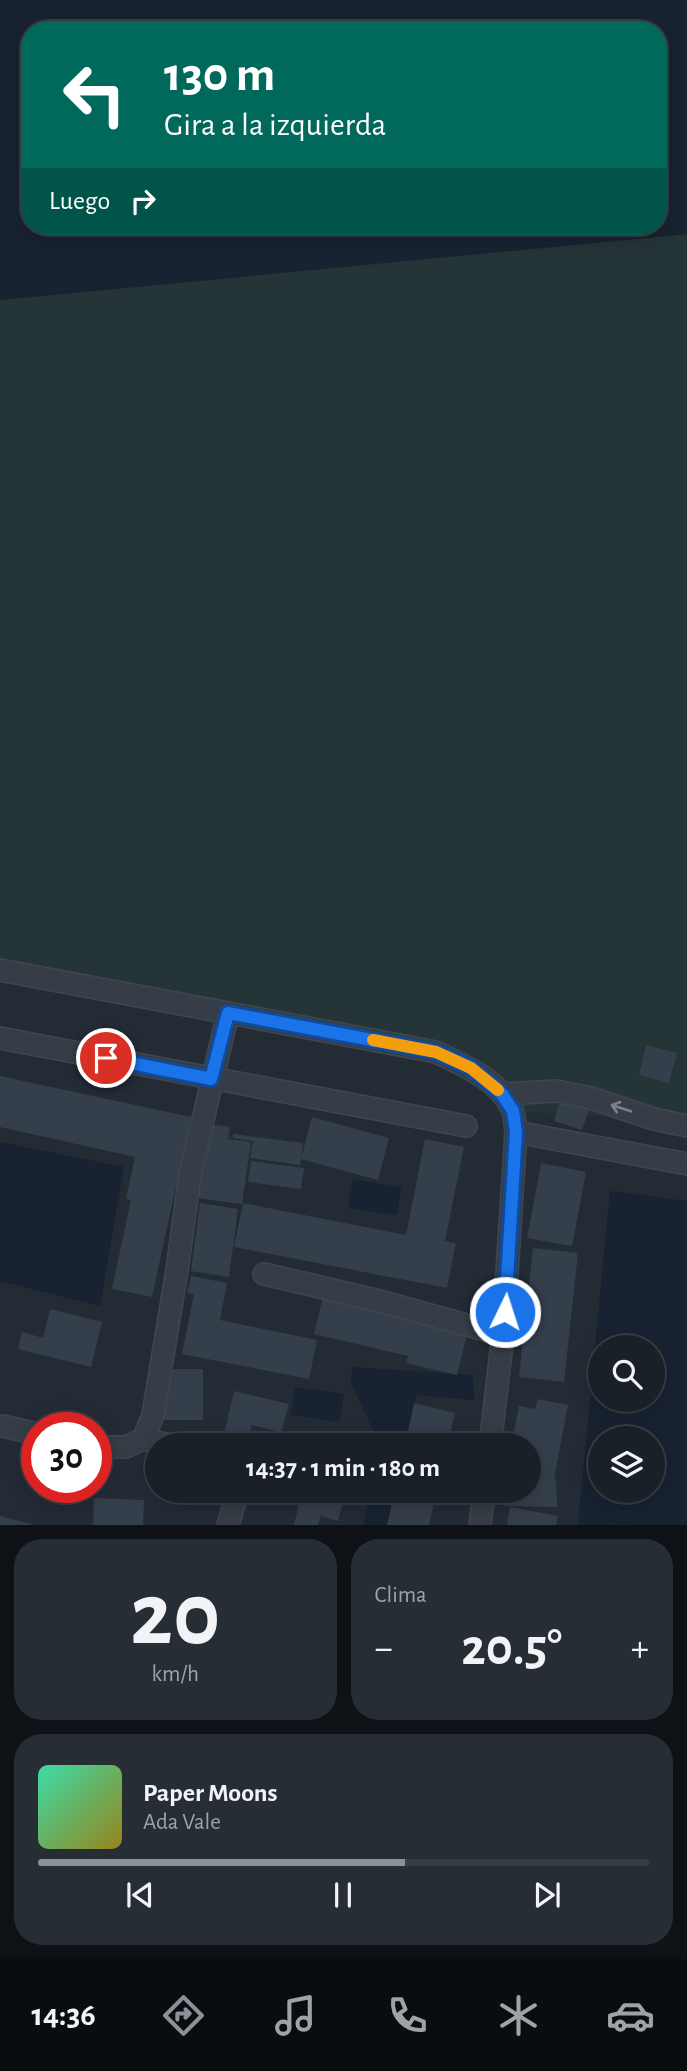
<!DOCTYPE html>
<html lang="es">
<head>
<meta charset="utf-8">
<style>
	body { margin:0; font-family:"Alegreya Sans",sans-serif; background:#272d34; color:#f1f3f6; height:100vh; display:flex; flex-direction:column; font-size:26px; white-space:nowrap }
	* { box-sizing:border-box; margin:0 }
	p { font-size:23px; color:#9fa3a8 }
	.icon { flex:none; width:38px; height:38px; fill:none; stroke:currentColor; stroke-width:2; stroke-linecap:round; stroke-linejoin:round }
	.map { position:relative; height:1525px; overflow:hidden }
	.drawer { display:flex; flex-direction:column; gap:14px; padding:14px; background:#0e1216; flex:1 }
	.drawer>* { flex:none }
	.banner { position:absolute; left:21px; top:21px; width:646px; height:214px; border-radius:28px; box-shadow:0 4px 18px #0003,0 0 0 2px #383e45; background:#00695c; color:#fff; overflow:hidden }
	.controls { position:absolute; left:588px; top:1335px; display:grid; gap:14px }
	.controls a { display:grid; place-items:center; width:77px; height:77px; border-radius:50%; background:#1a2028; box-shadow:0 4px 18px #0003,0 0 0 2px #383e45; font-size:35px }
	.speed { position:absolute; left:21px; top:1412px; display:flex; gap:14px; font-size:35px; font-weight:700; text-align:center }
	.speed>* { display:grid; place-content:center; width:91px; height:91px; border-radius:50%; background:#1a2028; box-shadow:0 4px 18px #0003,0 0 0 2px #383e45; line-height:1 }
	.speed .limit { border:10px solid #d22; background:#fff; color:#111 }
	.pin { position:absolute; display:grid; place-items:center; width:60px; height:60px; color:#fff; margin:-30px; border:4px solid #fff; border-radius:50%; box-shadow:0 2px 7px #0007 }
	.me { position:absolute; width:77px; margin:-38px; rotate:4deg; stroke-linejoin:round; filter:drop-shadow(0 0 5px #0008) }
	.turn { display:flex; align-items:center; gap:24px; height:147px; padding:0 28px; font-size:32px }
	.turn .icon { width:91px; height:91px; stroke-width:2.5 }
	.turn b { display:block; font-size:49px; line-height:60px }
	.then { display:flex; align-items:center; height:66px; padding:0 28px; background:#0003; gap:14px; font-size:26px }
	.big { font-size:52px; font-weight:700; line-height:1.1 }
	.drawer .card { flex:1; display:flex; flex-direction:column; justify-content:center; gap:10px; min-width:0; padding:0 24px; border-radius:28px; background:#272d34 }
	.drawer .dial { align-items:center; gap:0 }
	.dial b { font-size:91px; line-height:1 }
	.song { display:flex; align-items:center; gap:21px }
	.cover { width:84px; height:84px; border-radius:10px; background:linear-gradient(135deg,hsl(160 70% 55%),hsl(50 70% 35%)) }
	.played { height:7px; border-radius:4px; background:linear-gradient(90deg,#8c9099 60%,#383e45 60%) }
	.keys { display:flex; justify-content:space-around; direction:ltr }
	.heat { display:flex; justify-content:space-between; align-items:center; font-size:38px; direction:ltr }
	.drawer .tiles { flex:1; display:grid; gap:14px; grid-template-columns:1fr 1fr }
	.card:last-child { grid-column:span 2 }
	.trip { position:absolute; left:145px; top:1433px; width:396px; height:70px; border-radius:35px; background:#1a2028; box-shadow:0 4px 18px #0003,0 0 0 2px #383e45; font-weight:700; line-height:70px; text-align:center }
	.tab-bar { display:flex; height:112px; justify-content:space-around; align-items:center; background:#0a0d10; color:#9fa3a8 }
	.tab-bar .icon { width:49px; height:49px }
	.tab-bar .current { color:#8c9099 }
	.tab-bar b { font-size:32px; color:#f1f3f6 }
	.map>svg:first-child { display:block }
	.green { fill:#253436 }
	.water { fill:#182231; fill-rule:evenodd }
	.building { fill:#353f4c }
	.lines { fill:none; stroke-linecap:round; stroke-linejoin:round }
	.minor-casing { stroke:#3f464f; stroke-width:24 }
	.minor { stroke:#363d46; stroke-width:21 }
	.oneway { stroke:#79808a }
	.route-casing { stroke:#114b97; stroke-width:18 }
	.route { stroke:#1a73e8; stroke-width:12 }
	.slow { stroke:#f59e0b; stroke-width:12 }
</style>
</head>
<body>
<div class="map">
<svg width="687" height="1525" viewBox="0 0 687 1525">
	<rect width="100%" height="100%" fill="#232b35"/>
	<path class="green" d="M687 234V1126L654 1119 513 1111 471 1068 0 970V300Z"/>
	<path class="water" d="M0 0H687V234L0 300ZM30 30H658V226H30Z
		M0 1142 124 1167 100 1306 0 1281Z
		M353 1179 401 1187 397 1215 348 1208Z
		M610 1191 687 1201V1525H578ZM600 1348H653V1400H600ZM653 1438V1491H600V1438Z
		M352 1367 473 1375 474 1400 417 1395 406 1445H380L351 1383Z
		M295 1387 344 1394 339 1422 291 1415Z
		M372 1491H397L389 1525H363Z"/>
	<path class="building" d="M646 1045 677 1053 669 1083 639 1075Z
		M0 1076 191 1117 152 1297 112 1289 131 1200 126 1199 135 1157 0 1127Z
		M561 1098 590 1106 582 1130 554 1121Z
		M312 1117 389 1138 378 1180 301 1159 300 1165 250 1158 253 1141 233 1138V1134L303 1143 301 1159Z
		M209 1124 230 1127 228 1139 251 1142 242 1204 198 1198Z
		M425 1139 464 1147 445 1241 456 1243 447 1288 234 1247 243 1203 406 1235Z
		M251 1161 304 1168 301 1189 248 1182Z
		M541 1163 586 1172 572 1246 527 1238Z
		M200 1203 238 1209 229 1277 191 1271Z
		M533 1248 578 1253 564 1382 519 1377Z
		M191 1276 227 1283 220 1320 317 1340 309 1379 182 1354 194 1294 187 1293Z
		M324 1292 469 1326 457 1375 406 1363 408 1356 314 1334Z
		M50 1309 102 1322 91 1367 18 1349 22 1332 43 1338Z
		M164 1369H203V1420H163Z
		M234 1391 289 1404 281 1432 252 1425 249 1436 225 1430Z
		M538 1399 568 1405 554 1479H556L557 1507 504 1506V1491H528V1478L543 1479 528 1476V1446H511L519 1406 535 1409Z
		M414 1403 455 1413 447 1446H405Z
		M315 1438 342 1444V1446H313Z
		M302 1491H345L338 1521 321 1516 318 1525H294Z
		M395 1491H437L429 1525H387Z
		M94 1498 144 1500 143 1525H93Z
		M510 1507 558 1516 556 1525H507Z
		M0 1516 31 1524V1525H0Z"/>
	<g class="lines">
		<g class="minor-casing">
			<path id="minor" d="M0 970 436 1052C463 1065 499 1080 512 1109 515 1116 515 1125 516 1132L503 1335 490 1446
				M0 1038 466 1126
				M502 1094 556 1091 591 1098 654 1119 687 1126
				M516 1132 687 1164
				M264 1274 380 1301 503 1335
				M2 1426 37 1434
				M143 1439 175 1446
				M96 1447H126L143 1439 153 1415 177 1270 190 1175 228 1013
				M228 1525 238 1491
				M480 1525 484 1491"/>
		</g>
		<use href="#minor" class="minor"/>
	</g>
	<defs><path id="oneway-shaft" d="M-6 0H5M1.5-3L5.5 0L1.5 3" fill="none" stroke-width="1.6" stroke-linecap="round" stroke-linejoin="round" transform="scale(1.75)"/></defs>
	<use class="oneway" href="#oneway-shaft" transform="translate(621 1108) rotate(-162)"/>
	<g class="lines">
		<g class="route-casing">
			<path id="route" d="M106 1058 211 1079 228 1013 436 1052 471 1068 502 1094 513 1111 516 1132 505 1312"/>
		</g>
		<use href="#route" class="route"/>
		<path class="slow" d="M373 1040 436 1052 471 1068 498 1090"/>
	</g>
</svg>
<div class="controls">
<a><svg class="icon" aria-label="search" viewBox="0 0 24 24"><circle cx="10" cy="10" r="6"/><path d="M15 15l6 6"/></svg></a>
<a><svg class="icon" aria-label="layers" viewBox="0 0 24 24"><path d="M12 4l9 5-9 5-9-5zM3 14l9 5 9-5"/></svg></a>
</div>
<div class="speed"><div class="limit">30</div></div>
<div class="pin" style="left:106px;top:1058px;background:#d93025"><svg class="icon" aria-label="arrive" viewBox="0 0 24 24"><path d="M6 21V4h12l-3 4 3 4H6"/></svg></div>
<svg class="me" style="left:505px;top:1312px" viewBox="-20 -20 40 40"><circle r="17" fill="#1a73e8" stroke="#fff" stroke-width="3"/><path d="M0-11L8 9 0 5-8 9z" fill="#fff"/></svg>
<div class="trip">14:37 · 1 min · 180 m</div>
<div class="banner">
<div class="turn"><svg class="icon" aria-label="left" viewBox="0 0 24 24"><path d="M17 20v-9H6M10 6l-5 5 5 5"/></svg><div><b>130 m</b>Gira a la izquierda</div></div>
<div class="then">Luego<svg class="icon" aria-label="right" viewBox="0 0 24 24"><path d="M7 20v-9h11M14 6l5 5-5 5"/></svg></div>
</div>
</div>
<section class="drawer">
<div class="tiles">
<div class="card dial"><b>20</b><p>km/h</p></div>
<div class="card"><p>Clima</p>
<div class="heat"><a>−</a><b class="big">20.5°</b><a>+</a></div>
</div>
<div class="card">
<div class="song"><i class="cover"></i><div><b>Paper Moons</b><p>Ada Vale</p></div></div>
<div class="played"></div>
<div class="keys"><svg class="icon" aria-label="previous" viewBox="0 0 24 24"><path d="M18 5L8 12l10 7zM5 5v14"/></svg><svg class="icon" aria-label="pause" viewBox="0 0 24 24"><path d="M8 5v14M16 5v14"/></svg><svg class="icon" aria-label="next" viewBox="0 0 24 24"><path d="M6 5l10 7-10 7zM19 5v14"/></svg></div>
</div>
</div>
</section>
<nav class="tab-bar">
<b>14:36</b>
<svg class="icon current" aria-label="directions" viewBox="0 0 24 24"><path d="M12 3l9 9-9 9-9-9zM9 14v-3h6M13 9l2 2-2 2"/></svg>
<svg class="icon" aria-label="music" viewBox="0 0 24 24"><path d="M9 18V5l10-2v13"/><circle cx="6" cy="18" r="3"/><circle cx="16" cy="16" r="3"/></svg>
<svg class="icon" aria-label="phone" viewBox="0 0 24 24"><path d="M5 4h4l2 5-3 2q2 4 5 5l2-3 5 2v4C11 20 4 13 5 4z"/></svg>
<svg class="icon" aria-label="climate" viewBox="0 0 24 24"><path d="M12 3v18M4 7l16 10M4 17L20 7"/></svg>
<svg class="icon" aria-label="car" viewBox="0 0 24 24"><path d="M5 17H2v-5l4-1 3-4h7l3 4 3 1v5h-3M9 17h6M6 11h13"/><circle cx="7" cy="17" r="2"/><circle cx="17" cy="17" r="2"/></svg>
</nav>
</body>
</html>
